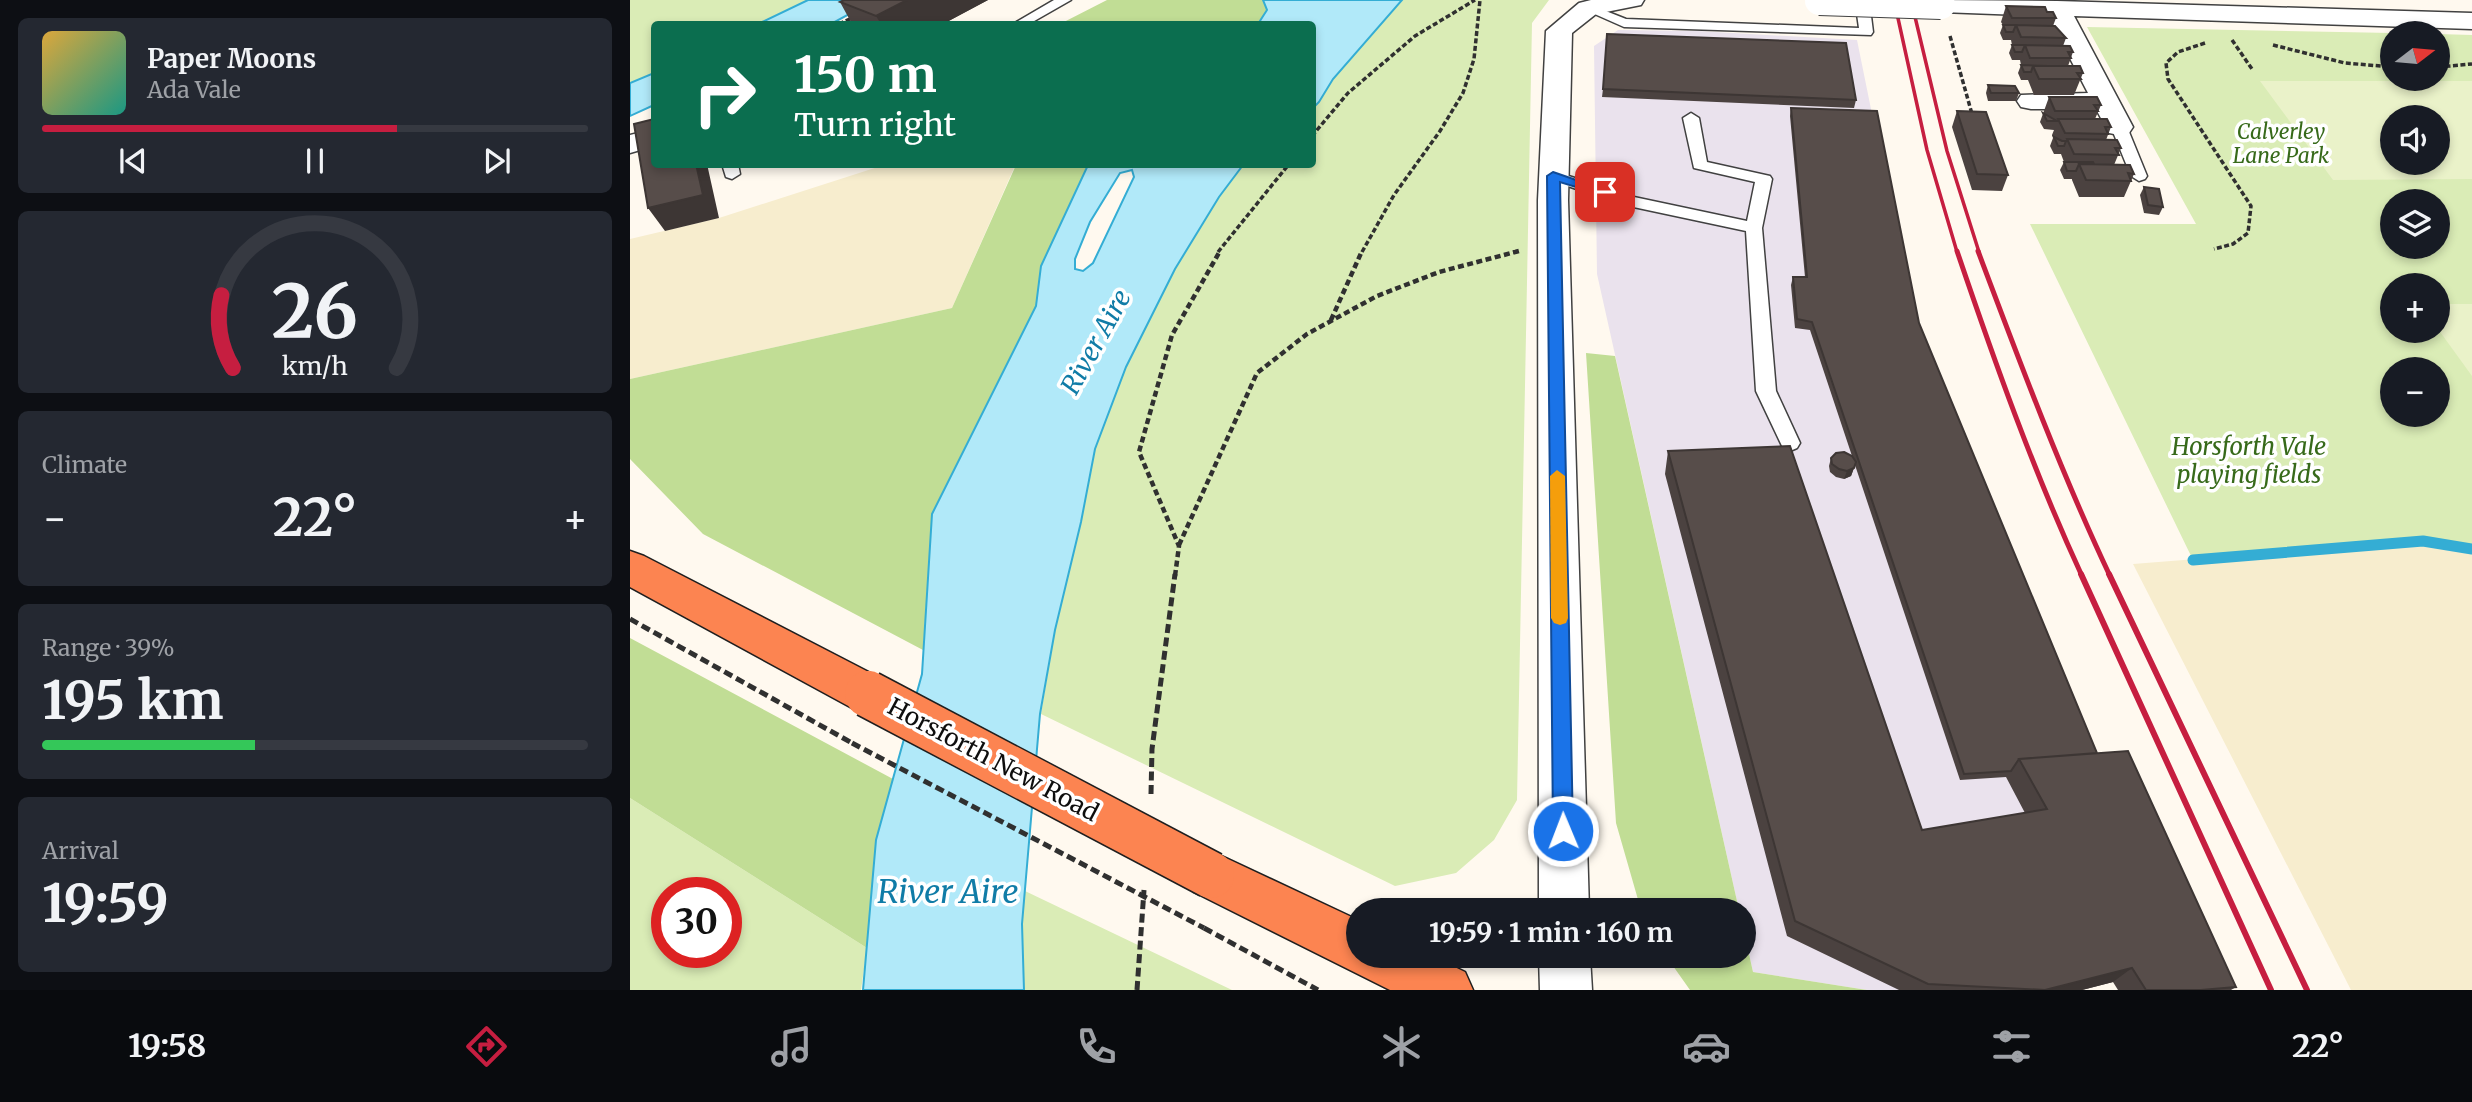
<!DOCTYPE html>
<html lang="en">
<head>
<meta charset="utf-8">
<style>
	body { margin:0; font-family:Merriweather,serif; background:#242831; color:#f1f3f6; height:100vh; display:flex; flex-direction:column; font-size:26px; white-space:nowrap }
	* { box-sizing:border-box; margin:0 }
	p { font-size:23px; color:#9ea1a6 }
	.icon { flex:none; width:38px; height:38px; fill:none; stroke:currentColor; stroke-width:2; stroke-linecap:round; stroke-linejoin:round }
	.map { position:relative; flex:1; overflow:hidden }
	.sheet { display:flex; flex-direction:column; gap:18px; padding:18px; background:#0d0f14; width:630px }
	.sheet>* { flex:none }
	.hud { position:absolute; left:21px; top:21px; width:665px; height:147px; border-radius:7px; box-shadow:0 4px 10px #0003; background:#0b6e4f; color:#fff; overflow:hidden }
	.needle { width:46px; rotate:74deg }
	.fabs { position:absolute; left:1750px; top:21px; display:grid; gap:14px }
	.fabs a { display:grid; place-items:center; width:70px; height:70px; border-radius:50%; background:#171b24; box-shadow:0 4px 10px #0003; font-size:35px }
	.speed { position:absolute; left:21px; top:877px; display:flex; gap:14px; font-size:35px; font-weight:700; text-align:center }
	.speed>* { display:grid; place-content:center; width:91px; height:91px; border-radius:50%; background:#171b24; box-shadow:0 4px 10px #0003; line-height:1 }
	.speed .limit { border:10px solid #d22; background:#fff; color:#111 }
	.pin { position:absolute; display:grid; place-items:center; width:60px; height:60px; color:#fff; margin:-30px; border-radius:14px; box-shadow:0 4px 10px #0006 }
	.me { position:absolute; width:77px; margin:-38px; rotate:359deg; stroke-linejoin:round; filter:drop-shadow(0 0 5px #0008) }
	.turn { display:flex; align-items:center; gap:24px; height:147px; padding:0 28px; font-size:32px }
	.turn .icon { width:91px; height:91px; stroke-width:2.5 }
	.turn b { display:block; font-size:49px; line-height:60px }
	.big { font-size:52px; font-weight:700; line-height:1.1 }
	.sheet .card { flex:1; display:flex; flex-direction:column; justify-content:center; gap:10px; min-width:0; padding:0 24px; border-radius:10px; background:#242831 }
	.sheet .dial { align-items:center; gap:0 }
	.dial svg { height:182px; overflow:visible; fill:none; stroke:#363941; stroke-width:7; stroke-linecap:round; text-anchor:middle }
	.dial text { fill:#f1f3f6; stroke:none }
	.song { display:flex; align-items:center; gap:21px }
	.cover { width:84px; height:84px; border-radius:10px; background:linear-gradient(135deg,hsl(40 70% 55%),hsl(170 70% 35%)) }
	.played { height:7px; border-radius:4px; background:linear-gradient(90deg,#c61e40 65%,#363941 65%) }
	.keys { display:flex; justify-content:space-around; direction:ltr }
	.heat { display:flex; justify-content:space-between; align-items:center; font-size:38px; direction:ltr }
	.charge { height:10px; border-radius:5px; background:linear-gradient(90deg,#34c759 39%,#363941 0) }
	.trip { position:absolute; left:716px; top:898px; width:410px; height:70px; border-radius:35px; background:#171b24; box-shadow:0 4px 10px #0003; font-weight:700; line-height:70px; text-align:center }
	.menu { display:flex; height:112px; justify-content:space-around; align-items:center; background:#090b0e; color:#9ea1a6 }
	.menu .icon { width:49px; height:49px }
	.menu .on { color:#c61e40 }
	.menu b { font-size:32px; color:#f1f3f6 }
	main { display:flex; flex:1; min-height:0 }
	.map>svg:first-child { display:block }
	.industrial { fill:#eae2ed }
	.farmland { fill:#f7edce }
	.green { fill:#daecb6; fill-rule:evenodd }
	.forest { fill:#c1dd95 }
	.pitch { fill:#eaf2c9; fill-rule:evenodd }
	.water { fill:#b1e9f9; stroke:#34add4; stroke-width:2; fill-rule:evenodd }
	.lines { fill:none; stroke-linecap:round; stroke-linejoin:round }
	.stream { stroke:#34add4; stroke-width:11 }
	.lane-casing { stroke:#414141; stroke-width:3 }
	.street-casing { stroke:#414141; stroke-width:3 }
	.highway-casing { stroke:#1f1f1f; stroke-width:3 }
	.path-far2 { stroke:#303030; stroke-width:3.5; stroke-dasharray:5 2.5; stroke-linecap:butt }
	.path-far1 { stroke:#303030; stroke-width:4.5; stroke-dasharray:6 3.5; stroke-linecap:butt }
	.path { stroke:#303030; stroke-width:5; stroke-dasharray:9 4.5; stroke-linecap:butt }
	.lane { fill:#fff; fill-rule:evenodd }
	.street { fill:#fff; fill-rule:evenodd }
	.highway { fill:#fc8451; fill-rule:evenodd }
	.rail-far2 { stroke:#c61e40; stroke-width:3.5 }
	.rail-far1 { stroke:#c61e40; stroke-width:5 }
	.rail { stroke:#c61e40; stroke-width:6 }
	.street-bridge-casing { stroke:#414141; stroke-width:30; stroke-linecap:butt }
	.highway-bridge-casing { stroke:#1f1f1f; stroke-width:49; stroke-linecap:butt }
	.path-bridge { stroke:#303030; stroke-width:5; stroke-dasharray:9 4.5; stroke-linecap:butt }
	.street-bridge { stroke:#fff; stroke-width:28 }
	.highway-bridge { stroke:#fc8451; stroke-width:46 }
	.wall { fill:#4b4240 }
	.shaded-wall { fill:#3d3634 }
	.building { fill:#574d4a; stroke:#3d3634; stroke-width:2 }
	.route { fill:#1a73e8; stroke:#114b97; stroke-width:2 }
	.slow { fill:#f59e0b }
	.labels { text-anchor:middle; stroke-width:7; stroke-linejoin:round; paint-order:stroke }
	.far-park-label { font-size:21px; font-style:italic; fill:#376a1a; stroke:#fff }
	.park-label { font-size:24px; font-style:italic; fill:#376a1a; stroke:#fff }
	.street-label { font-size:24px; fill:#0e0e0e; stroke:#fff }
	.water-label { font-size:26px; font-style:italic; fill:#107ca7; stroke:#fff }
	.near-water-label { font-size:32px; font-style:italic; fill:#107ca7; stroke:#fff }
</style>
</head>
<body>
<main>
<section class="sheet">
<div class="card">
<div class="song"><i class="cover"></i><div><b>Paper Moons</b><p>Ada Vale</p></div></div>
<div class="played"></div>
<div class="keys"><svg class="icon" aria-label="previous" viewBox="0 0 24 24"><path d="M18 5L8 12l10 7zM5 5v14"/></svg><svg class="icon" aria-label="pause" viewBox="0 0 24 24"><path d="M8 5v14M16 5v14"/></svg><svg class="icon" aria-label="next" viewBox="0 0 24 24"><path d="M6 5l10 7-10 7zM19 5v14"/></svg></div>
</div>
<div class="card dial"><svg viewBox="0 0 100 80">
<path d="M14 69A42 42 0 1 1 86 69"/>
<path d="M14 69A42 42 0 0 1 9 37" stroke="#c61e40"/>
<text x="50" y="56" font-size="32" font-weight="700">26</text>
<text x="50" y="72" font-size="11">km/h</text>
</svg></div>
<div class="card"><p>Climate</p>
<div class="heat"><a>−</a><b class="big">22°</b><a>+</a></div>
</div>
<div class="card"><p>Range · 39%</p><b class="big">195 km</b><div class="charge"></div></div>
<div class="card"><p>Arrival</p><b class="big">19:59</b></div>
</section>
<div class="map">
<svg width="1842" height="990" viewBox="0 0 1842 990">
	<rect width="100%" height="100%" fill="#fff9ef"/>
	<path class="industrial" d="M988 30 1068 31 1227 40 1286 331 1482 982 1452 990H1237L1123 972 1113 927V910H1109L967 274 964 46Z"/>
	<path class="farmland" d="M373 164 384 168 322 308 0 379V239L89 218 254 165Z
		M1793 541 1842 549V990H1721L1503 564Z"/>
	<path class="green" d="M0 0H178L128 24H24V73L0 83Z
		M772 0H919L902 23 887 800 864 840 826 873 765 886 411 714 425 630 451 522 465 448 496 367 545 269 589 197 613 165 682 164 683 108 689 102 703 79Z
		M1457 27 1762 33V79H1808V34L1842 35V549L1793 541 1563 560 1400 224H1566ZM1762 117H1808V163H1762ZM1762 201H1808V247H1762ZM1762 285H1808V331H1762ZM1762 369H1808V415H1762Z
		M0 798 237 948 231 990H0ZM37 892H96V952H37Z
		M395 891 602 990H394L392 924Z"/>
	<path class="forest" d="M477 0H633L637 10 628 24H430Z
		M386 165H458L411 266 406 306 302 514 293 650 73 534 0 459V379L322 308Z
		M956 353 985 356 1109 910H1011L986 823Z
		M0 638 263 779 246 840 237 948 0 798Z
		M1113 927 1123 972 1237 990H1060L1036 956H1113Z"/>
	<path class="pitch" d="M1630 81H1842V179L1703 180ZM1762 117H1808V163H1762Z
		M1808 304H1842V376L1808 329Z"/>
	<path class="water" d="M178 0H245L201 24H128Z
		M633 0H772L703 79 689 102 683 108 682 24H628L637 10Z
		M24 73V105L0 116V83Z
		M458 165H613L589 197 545 269 496 367 465 449 451 522 425 630 410 714 392 924 394 990H233L246 840 292 674 302 514 406 306 411 266ZM502 170 504 177 463 263 453 271 445 269V259L460 222 490 173Z"/>
	<g class="lines">
		<path class="stream" d="M1563 560 1793 541 1842 549"/>
		<g class="lane-casing">
			<path id="lane" d="M424 0H441L399 24H383Z
				M1225 0H1239L1243 32 1241 35 994 27 951 8 958 4 996 19 1229 28Z
				M1061 113 1069 118 1077 162 1140 176 1142 179 1132 228 1146 391 1170 443 1167 448 1160 451 1153 448 1126 391 1116 231 994 205 917 179 915 176 923 171 1004 197 1117 221 1125 182 1064 168 1053 118Z
				M1489 122 1497 127 1517 176 1515 179 1509 181 1501 176 1481 127Z
				M92 164H108L110 174 102 179 96 177Z"/>
		</g>
		<g class="street-casing">
			<path id="street" d="M961 0H1014L1011 5 966 14 942 33 938 200 959 910H909L908 200 916 31 949 3Z
				M1302 0 1427 1 1842 13V29L1444 16 1503 127 1499 133 1489 135 1479 133 1466 109H1401L1391 107 1387 101 1391 95 1458 93 1418 16 1311 12 1302 10 1299 5Z
				M24 129V146L0 153V135Z
				M909 956H960L962 990H910Z"/>
		</g>
		<g class="highway-casing">
			<path id="highway" d="M0 551 14 556 254 680 260 694 254 708 238 714 222 708 0 587Z
				M581 851 728 920V956H802L835 972 843 990H760L564 892 556 875 564 858Z"/>
		</g>
		<path class="path-far2" d="M209 24 224 17
			M1320 36 1342 114
			M1602 40 1622 69
			M1575 43 1548 52 1536 63 1538 79 1621 206 1618 233 1603 244 1584 249
			M1643 45 1715 63 1762 67
			M1808 67 1842 64
			M682 136 718 93 785 36 845 0
			M588 252 659 164
			M732 252 764 195 810 131 833 93 844 59 850 0
			M883 252 889 251"/>
		<path class="path-far1" d="M701 320 732 251
			M549 545 627 373 677 334 747 296 809 272 889 251
			M545 576 549 546 509 452 542 335 590 251"/>
		<path class="path" d="M0 619 222 743
			M521 794 522 749 545 574
			M574 928 688 990
			M507 990 514 890"/>
		<use href="#lane" class="lane"/>
		<use href="#street" class="street"/>
		<use href="#highway" class="highway"/>
		<path class="rail-far2" d="M1264 0 1297 150 1327 252
			M1281 0 1317 151 1349 252"/>
		<path class="rail-far1" d="M1327 251C1364 360 1403 470 1452 576
			M1348 251C1389 360 1430 470 1480 576"/>
		<path class="rail" d="M1451 574 1641 990
			M1479 574 1677 990"/>
		<g class="street-bridge-casing">
			<path id="street-bridge" d="M1189 1 1311 5"/>
		</g>
		<g class="highway-bridge-casing">
			<path id="highway-bridge" d="M238 694 581 875"/>
		</g>
		<path class="path-bridge" d="M222 743 574 928"/>
		<use href="#street-bridge" class="street-bridge"/>
		<use href="#highway-bridge" class="highway-bridge"/>
	</g>
	<path class="wall" d="M214 0H358L313 24H222L210 2Z
		M1376 6 1417 12 1426 18 1423 26 1436 38 1433 46 1443 52 1438 66 1453 73 1444 95H1404L1398 80H1391L1388 73 1391 65 1390 60H1382L1379 53 1382 45 1381 40H1373L1370 33 1373 25 1371 22Z
		M1358 85 1389 93 1386 101H1358L1356 93Z
		M973 89 1226 100 1224 108 972 97Z
		M1419 97 1471 105 1465 119 1481 127 1476 140 1491 148 1484 165 1504 174 1494 197H1449L1442 180V179H1434L1430 170 1434 162 1431 154H1424L1420 146 1423 138 1422 135 1424 130 1414 129 1410 122Z
		M1161 108 1289 323 1467 753 1606 987 1601 990H1488L1483 982 1452 990H1269L1157 936 1035 474 1038 451 1292 830 1395 813 1376 777 1330 780 1225 465 1221 476 1214 479 1206 477 1200 472 1199 466 1201 458 1222 456 1180 330 1165 328 1161 285 1163 277H1175L1160 116Z
		M1327 111 1378 175 1372 191 1342 190 1322 127Z
		M1514 187 1533 207 1529 215 1514 213 1510 195Z"/>
	<path class="shaded-wall" d="M277 0H358L313 24H251L246 16Z
		M66 164H77L89 218 35 231 18 208Z
		M1224 468 1221 476 1214 479 1217 471Z
		M1502 968 1483 982 1452 990H1415Z"/>
	<path class="building" d="M214 0H277L246 16 210 2Z
		M1376 6 1415 7 1417 12H1423L1426 18H1382Z
		M1373 25H1386L1383 32H1376Z
		M1386 25 1425 26 1436 38 1391 37Z
		M977 34 1216 43 1226 100 973 89Z
		M1382 45H1395L1392 52H1385Z
		M1395 45 1440 46 1443 52H1438L1441 58H1400Z
		M1391 65 1418 66H1403L1401 72H1394Z
		M1403 66H1450L1453 73H1447L1451 79H1409Z
		M1358 85 1385 86 1389 93H1361Z
		M1419 97H1467L1471 105H1464L1468 111H1425Z
		M1161 108 1247 111 1289 323 1467 753 1389 759 1381 771 1334 774 1182 322 1167 319 1163 277H1177Z
		M1327 111 1356 112 1378 175 1347 174Z
		M1413 113 1427 121H1417Z
		M24 119V164H66L73 195 18 208 4 124Z
		M1428 119H1477L1481 127H1475L1478 134 1435 133Z
		M1424 137 1432 141H1436L1434 146H1428Z
		M1437 139 1487 140 1491 148H1485L1489 155 1444 154Z
		M1434 162H1463L1464 164H1449L1446 171H1437Z
		M1449 164 1500 165 1504 174 1498 173 1501 181 1456 180Z
		M1514 187 1529 189 1533 207 1518 205Z
		M1160 446 1292 830 1417 809 1389 759 1498 751 1606 987 1571 990H1516L1502 968 1415 990 1298 984 1165 921 1038 451Z
		M1214 452 1222 456 1226 462 1224 468 1217 471 1209 469 1202 464 1201 458 1206 453Z"/>
	<path class="route" d="M923 172 981 192 975 196 930 182 943 831 940 837 933 840 926 837 923 831 917 176Z"/>
	<path class="slow" d="M927 470 935 476 938 618 936 623 930 625 924 623 921 618 920 476Z"/>
	<g class="labels">
		<g class="far-park-label">
			<text x="1651" y="139">Calverley<tspan x="1651" dy="24">Lane Park</tspan></text>
		</g>
		<g class="park-label">
			<text x="1619" y="455">Horsforth Vale<tspan x="1619" dy="28">playing fields</tspan></text>
		</g>
		<g class="street-label">
			<text transform="translate(363 760) rotate(28)" y="8">Horsforth New Road</text>
		</g>
		<g class="water-label">
			<text transform="translate(466 342) rotate(-61)" y="9">River Aire</text>
		</g>
		<g class="near-water-label">
			<text x="318" y="903">River Aire</text>
		</g>
	</g>
</svg>
<div class="fabs">
<a><svg class="needle" viewBox="-14 -14 28 28"><path d="M0-13l5 13h-10z" fill="#e53935"/><path d="M0 13l5-13h-10z" fill="#9ea1a6"/></svg></a>
<a><svg class="icon" aria-label="sound" viewBox="0 0 24 24"><path d="M4 9h4l5-4v14l-5-4H4zM17 9q2 3 0 6"/></svg></a>
<a><svg class="icon" aria-label="layers" viewBox="0 0 24 24"><path d="M12 4l9 5-9 5-9-5zM3 14l9 5 9-5"/></svg></a>
<a>+</a>
<a>−</a>
</div>
<div class="speed"><div class="limit">30</div></div>
<div class="pin" style="left:975px;top:192px;background:#d93025"><svg class="icon" aria-label="arrive" viewBox="0 0 24 24"><path d="M6 21V4h12l-3 4 3 4H6"/></svg></div>
<svg class="me" style="left:933px;top:831px" viewBox="-20 -20 40 40"><circle r="17" fill="#1a73e8" stroke="#fff" stroke-width="3"/><path d="M0-11L8 9 0 5-8 9z" fill="#fff"/></svg>
<div class="trip">19:59 · 1 min · 160 m</div>
<div class="hud">
<div class="turn"><svg class="icon" aria-label="right" viewBox="0 0 24 24"><path d="M7 20v-9h11M14 6l5 5-5 5"/></svg><div><b>150 m</b>Turn right</div></div>
</div>
</div>
</main>
<nav class="menu">
<b>19:58</b>
<svg class="icon on" aria-label="directions" viewBox="0 0 24 24"><path d="M12 3l9 9-9 9-9-9zM9 14v-3h6M13 9l2 2-2 2"/></svg>
<svg class="icon" aria-label="music" viewBox="0 0 24 24"><path d="M9 18V5l10-2v13"/><circle cx="6" cy="18" r="3"/><circle cx="16" cy="16" r="3"/></svg>
<svg class="icon" aria-label="phone" viewBox="0 0 24 24"><path d="M5 4h4l2 5-3 2q2 4 5 5l2-3 5 2v4C11 20 4 13 5 4z"/></svg>
<svg class="icon" aria-label="climate" viewBox="0 0 24 24"><path d="M12 3v18M4 7l16 10M4 17L20 7"/></svg>
<svg class="icon" aria-label="car" viewBox="0 0 24 24"><path d="M5 17H2v-5l4-1 3-4h7l3 4 3 1v5h-3M9 17h6M6 11h13"/><circle cx="7" cy="17" r="2"/><circle cx="17" cy="17" r="2"/></svg>
<svg class="icon" aria-label="filters" viewBox="0 0 24 24"><path d="M4 7h16M4 17h16"/><circle cx="9" cy="7" r="2"/><circle cx="15" cy="17" r="2"/></svg>
<b>22°</b>
</nav>
</body>
</html>
